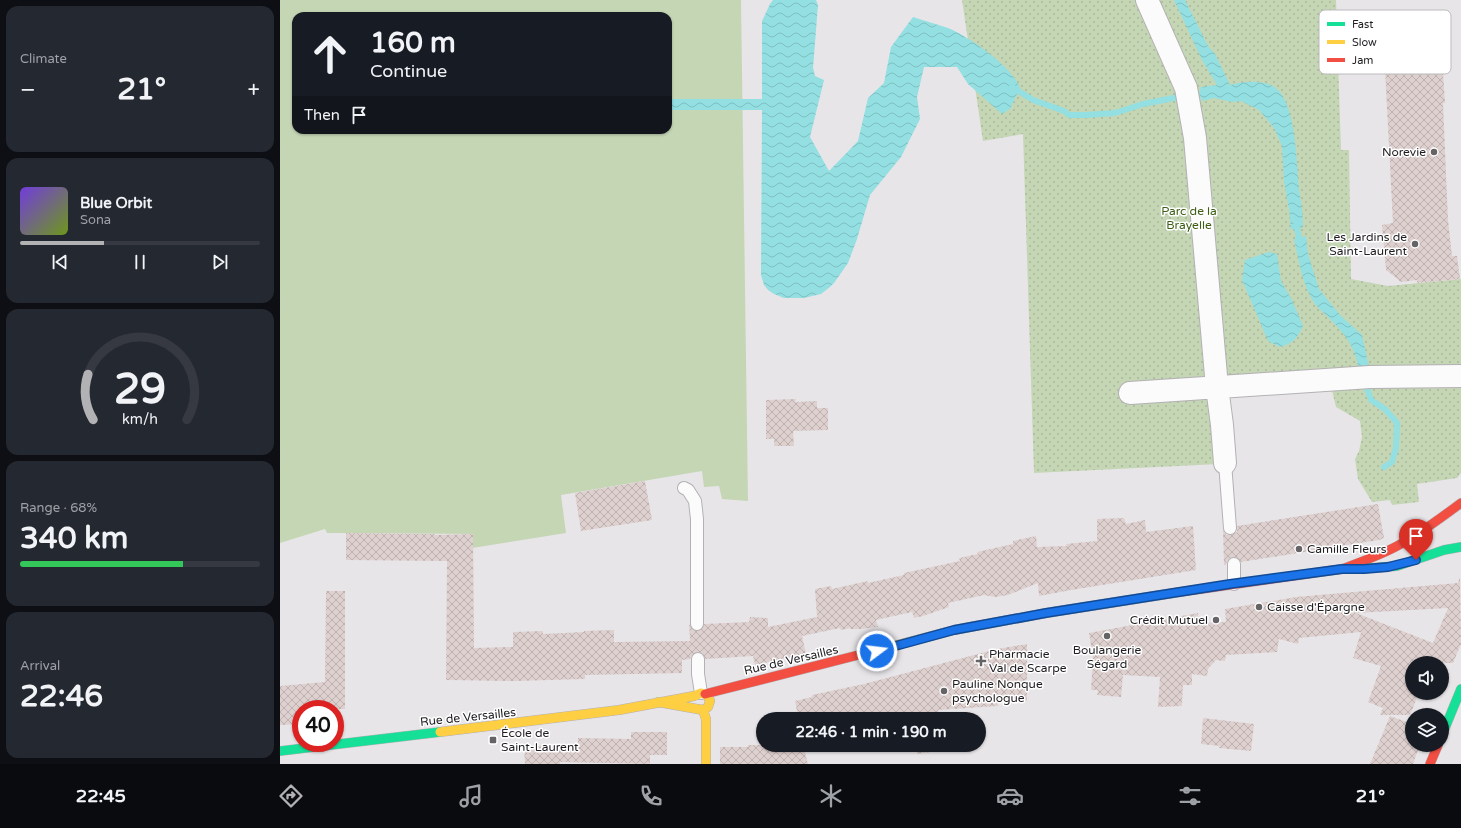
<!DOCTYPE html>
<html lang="en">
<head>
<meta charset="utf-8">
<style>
	body { margin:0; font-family:"Varela Round",sans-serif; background:#242831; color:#f1f3f6; height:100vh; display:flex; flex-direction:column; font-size:15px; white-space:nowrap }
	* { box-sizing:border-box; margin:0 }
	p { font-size:13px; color:#9ea1a6 }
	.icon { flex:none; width:22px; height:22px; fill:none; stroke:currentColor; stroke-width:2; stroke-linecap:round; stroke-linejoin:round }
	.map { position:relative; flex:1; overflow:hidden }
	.side { display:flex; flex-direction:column; gap:6px; padding:6px; background:#0d0f14; width:280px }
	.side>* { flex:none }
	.hud { position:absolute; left:12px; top:12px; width:380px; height:122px; border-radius:12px; box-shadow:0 1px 3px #0004; background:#171b24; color:#f1f3f6; overflow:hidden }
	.controls { position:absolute; left:1125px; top:656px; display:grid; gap:8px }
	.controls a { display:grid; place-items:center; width:44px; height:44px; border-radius:50%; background:#171b24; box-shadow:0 1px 3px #0004; font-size:20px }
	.speed { position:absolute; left:12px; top:700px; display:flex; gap:8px; font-size:20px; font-weight:700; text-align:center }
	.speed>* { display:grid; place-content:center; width:52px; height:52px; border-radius:50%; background:#171b24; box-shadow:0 1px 3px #0004; line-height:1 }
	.speed .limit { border:6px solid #d22; background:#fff; color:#111 }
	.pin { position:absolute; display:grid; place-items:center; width:34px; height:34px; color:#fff; margin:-41px -17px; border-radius:50% 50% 50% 0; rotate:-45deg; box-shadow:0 0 4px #0007 }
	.pin .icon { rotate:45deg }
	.me { position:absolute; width:44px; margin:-22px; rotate:75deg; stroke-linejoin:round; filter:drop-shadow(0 0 3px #0008) }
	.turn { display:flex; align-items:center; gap:14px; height:84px; padding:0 12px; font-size:18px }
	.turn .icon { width:52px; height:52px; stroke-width:2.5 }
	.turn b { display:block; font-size:28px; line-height:34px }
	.then { display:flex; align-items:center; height:38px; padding:0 12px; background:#0003; gap:8px; font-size:15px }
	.big { font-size:30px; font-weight:800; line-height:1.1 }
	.side .card { flex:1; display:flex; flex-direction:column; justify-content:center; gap:6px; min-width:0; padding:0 14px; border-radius:12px; background:#242831 }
	.side .dial { align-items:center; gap:0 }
	.dial svg { height:104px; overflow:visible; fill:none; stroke:#363941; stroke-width:7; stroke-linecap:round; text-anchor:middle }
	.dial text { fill:#f1f3f6; stroke:none }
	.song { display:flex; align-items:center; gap:12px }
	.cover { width:48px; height:48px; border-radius:6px; background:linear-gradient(135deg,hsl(260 70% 55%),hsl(80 70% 35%)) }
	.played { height:4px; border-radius:2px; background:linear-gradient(90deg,#b2b2b5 35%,#363941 35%) }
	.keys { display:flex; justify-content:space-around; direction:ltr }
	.heat { display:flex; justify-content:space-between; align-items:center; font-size:22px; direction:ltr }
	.charge { height:6px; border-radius:3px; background:linear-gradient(90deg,#34c759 68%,#363941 0) }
	.trip { position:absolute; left:476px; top:712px; width:230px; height:40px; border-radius:20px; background:#171b24; box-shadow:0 1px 3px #0004; font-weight:800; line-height:40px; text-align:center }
	.dock { display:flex; height:64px; justify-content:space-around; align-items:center; background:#090b0e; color:#9ea1a6 }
	.dock .icon { width:28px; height:28px }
	.dock .current { color:#b2b2b5 }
	.dock b { font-size:18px; color:#f1f3f6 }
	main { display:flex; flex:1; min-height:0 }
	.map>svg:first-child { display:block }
	.grass { fill:#c5d6b5; fill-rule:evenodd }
	.park { fill:url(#park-dots) }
	.water { fill:url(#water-waves) }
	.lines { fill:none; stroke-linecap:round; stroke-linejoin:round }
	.stream { stroke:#93dfe1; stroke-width:6 }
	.building { fill:url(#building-cross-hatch); fill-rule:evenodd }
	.lane-casing { stroke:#b3b1b4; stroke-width:14 }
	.street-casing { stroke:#b3b1b4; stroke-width:24 }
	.fast-casing { stroke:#b3b1b4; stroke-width:10 }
	.slow-casing { stroke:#b3b1b4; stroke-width:10 }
	.jam-casing { stroke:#b3b1b4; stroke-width:10 }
	.lane { stroke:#fcfbfc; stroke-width:12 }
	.street { stroke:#fcfbfc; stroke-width:22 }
	.fast { stroke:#16e098; stroke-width:9 }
	.slow { stroke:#ffcf43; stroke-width:9 }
	.jam { stroke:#f24e42; stroke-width:9 }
	.route-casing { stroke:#114b97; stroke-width:10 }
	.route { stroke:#1a73e8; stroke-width:7 }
	.poi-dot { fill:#656366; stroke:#fff; stroke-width:1.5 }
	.labels { text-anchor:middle; stroke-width:3; stroke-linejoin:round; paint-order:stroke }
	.poi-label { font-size:12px; fill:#1f1d20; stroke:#fff; text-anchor:start }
	.park-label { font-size:12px; fill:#3e5e17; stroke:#fff }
	.street-label { font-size:12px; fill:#1f1d20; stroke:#fff }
	.key { fill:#fff; stroke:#bcbbbc; stroke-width:1 }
	.key-label { font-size:11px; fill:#1f1d20 }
</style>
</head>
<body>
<main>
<section class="side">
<div class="card"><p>Climate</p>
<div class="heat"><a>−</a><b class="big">21°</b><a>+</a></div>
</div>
<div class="card">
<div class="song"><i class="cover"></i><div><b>Blue Orbit</b><p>Sona</p></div></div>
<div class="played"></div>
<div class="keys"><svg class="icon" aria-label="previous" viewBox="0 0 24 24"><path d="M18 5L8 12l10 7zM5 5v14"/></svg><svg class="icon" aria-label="pause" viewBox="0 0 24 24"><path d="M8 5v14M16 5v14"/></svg><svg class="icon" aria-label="next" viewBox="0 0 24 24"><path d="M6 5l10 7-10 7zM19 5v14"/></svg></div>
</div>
<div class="card dial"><svg viewBox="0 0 100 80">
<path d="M14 69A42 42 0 1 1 86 69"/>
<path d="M14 69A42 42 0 0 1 10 34" stroke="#b2b2b5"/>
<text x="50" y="56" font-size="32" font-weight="700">29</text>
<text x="50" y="72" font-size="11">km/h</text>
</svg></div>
<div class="card"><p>Range · 68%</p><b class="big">340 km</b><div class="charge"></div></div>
<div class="card"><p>Arrival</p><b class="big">22:46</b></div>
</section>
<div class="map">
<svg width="1181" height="764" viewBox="0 0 1181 764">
	<defs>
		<pattern id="park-dots" width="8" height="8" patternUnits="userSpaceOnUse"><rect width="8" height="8" fill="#c5d6b5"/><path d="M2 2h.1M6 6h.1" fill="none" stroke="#a9b79b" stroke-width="1.8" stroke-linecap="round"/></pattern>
		<pattern id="water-waves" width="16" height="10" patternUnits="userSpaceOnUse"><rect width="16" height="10" fill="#93dfe1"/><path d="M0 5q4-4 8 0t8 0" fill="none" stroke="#7ebfc1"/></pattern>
		<pattern id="building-cross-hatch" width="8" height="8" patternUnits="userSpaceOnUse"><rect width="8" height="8" fill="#ded0ce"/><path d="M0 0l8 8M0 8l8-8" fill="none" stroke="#beb2b1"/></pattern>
	</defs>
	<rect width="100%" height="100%" fill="#e8e5e9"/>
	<path class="grass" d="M0 0H461L468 501 442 499 439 486 424 487 422 471 281 495 286 533 192 548 193 534 66 533H47L45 529 0 543ZM16 16H388V130H16Z"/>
	<path class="park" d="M682 0H1056L1061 150H1069L1071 279 1108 286 1181 279V473L1177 478 1137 484 1139 502 1112 505 1110 500 1092 502 1078 479 1075 459 1079 451 1082 437 1080 421 1056 407 1052 390 946 398 939 464 754 473 743 134 703 141Z"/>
	<path class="water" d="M493 0H536L538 5 533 68 535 76 544 80 530 137 549 171 578 141 588 98 604 83 611 47 633 17C644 21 657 24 668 28 688 36 733 67 740 88L730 109 722 114 688 84 677 67H644L637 97 640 119 621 157 590 195 577 239 568 263 554 283 550 287 541 294 524 298H504L494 294 488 290 484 285 481 275 482 110H388V99H482V21L490 4Z
		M894 0H905L928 46 935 54 950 85C963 81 986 79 997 89 1016 105 1017 166 1019 190 1021 202 1023 214 1023 227L1011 230 1009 209 1004 182 1002 146 994 128 979 110 961 101 952 102 934 98 922 101 919 93 921 87 937 85 922 60Z
		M1026 236 1028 254 1039 289 1061 316 1082 335 1089 367 1079 370C1075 346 1065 334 1048 317 1044 313 1039 309 1035 304 1022 285 1019 261 1014 239Z
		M989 252 997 254 1001 281 1012 300 1023 326C1017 339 1013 343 1000 347L988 341 962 280 965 260Z"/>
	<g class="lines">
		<path class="stream" d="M732 87 753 100 784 111 789 115H806L835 113 863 104 904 96
			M1016 222 1020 244
			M1084 380 1091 400 1105 409 1117 423 1116 448 1112 462 1104 467"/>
	</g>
	<path class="building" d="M1160 27 1165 103H1163L1168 220 1172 256H1177L1180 279 1137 283V280L1121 282 1106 270 1102 225 1113 223 1103 31Z
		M516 399 515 402 537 401V408H548V430L513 431 514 446H494V439H486V400Z
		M365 481 372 520 301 531 295 493Z
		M1098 504 1104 538 1099 540 961 562 958 558 954 557 950 558 947 561 946 565H944L943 529 946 535H951L957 532V526Z
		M844 518 846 524 865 520 866 532 913 526 916 570 791 590 759 596 758 583 728 595 715 597 704 595 668 603 669 607 643 616 634 618 632 612 596 620 598 627 579 629H571L570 628 561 630 560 628 522 636 526 654 475 665 473 656 425 659 422 653 418 652 412 655 410 659 402 660V673L305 675V679L235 681 166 680 167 561 66 560V533L155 534V535L193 534 194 648 233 647V632L263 631V634L304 632V631L334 630V642L410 641 409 624 413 630 417 631 423 628 424 624 469 622 470 617 488 618V627L537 617 535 589 551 586 552 589 588 581V583L624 575V573L680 561 679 558 698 554 697 552 733 544V541L756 536 757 547 787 546 786 544 817 541V519Z
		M1180 577 1181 644 1173 663H1132V693H1139L1130 715H1100L1103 708 1088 702 1101 666 1073 658 1081 632 1019 638 1018 644 999 639 997 652 946 655 945 661 936 660 928 669 927 676 912 674V685H903L902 706 878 707 880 677 843 675 841 697 817 695 818 690H811L813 657 809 633 918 613 919 623 946 622 945 609 1016 597 1178 583ZM1168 608 1153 643 1076 613Z
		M46 591H65V709H21V724L0 725V686L45 682Z
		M747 644V701H718V706L658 710 660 719H537L536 712 518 716 515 701 532 697V695L584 684 717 649Z
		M1110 716 1132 724V745H1140L1133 764H1090Z
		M923 718 974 724 971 751 939 748 940 746 921 744Z
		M351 732H387V755H370V764L280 762V764H245L244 745 298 747V738L351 739Z
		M468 745H523L528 764H440V747H468Z
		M636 745H664V750L637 754Z"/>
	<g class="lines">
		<g class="lane-casing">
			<path id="lane" d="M945 463 950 528
				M404 488 408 490 415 501 417 519V624
				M954 564V584
				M418 659V674L421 693"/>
		</g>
		<g class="street-casing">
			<path id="street" d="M867 0 906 88 915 138 937 387 942 425 945 463
				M850 393 1090 377 1181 376"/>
		</g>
		<g class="fast-casing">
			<path id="fast" d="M1079 569 1117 566 1164 550 1181 547
				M1162 735 1181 689
				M0 751 160 732"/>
		</g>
		<g class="slow-casing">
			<path id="slow" d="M598 650 674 630 766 613 900 592
				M423 710 426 719V764
				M160 732 339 710 414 696 421 693 427 695 430 701 428 707 423 710 378 702"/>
		</g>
		<g class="jam-casing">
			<path id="jam" d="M900 592 1062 569C1081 562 1101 555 1119 545 1141 533 1161 518 1181 503
				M425 694 598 650
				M1150 764 1158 745"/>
		</g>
		<use href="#lane" class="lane"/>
		<use href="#street" class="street"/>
		<use href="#fast" class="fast"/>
		<use href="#slow" class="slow"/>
		<use href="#jam" class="jam"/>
	</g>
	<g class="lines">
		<g class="route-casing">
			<path id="route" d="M597 651 674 630 766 613 950 584 1062 569H1084L1108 567 1136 560"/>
		</g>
		<use href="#route" class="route"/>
	</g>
	<g class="poi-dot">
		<circle cx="1154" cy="152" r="4"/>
		<circle cx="1135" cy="244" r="4"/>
		<circle cx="1019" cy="549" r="4"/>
		<circle cx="979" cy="607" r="4"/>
		<circle cx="936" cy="620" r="4"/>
		<circle cx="827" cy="636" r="4"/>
		<path d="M699 655h4v4h4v4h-4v4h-4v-4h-4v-4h4z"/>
		<circle cx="664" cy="691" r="4"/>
		<rect x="209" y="736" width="8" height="8" rx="2"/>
	</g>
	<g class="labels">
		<g class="poi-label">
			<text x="1146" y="156" text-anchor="end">Norevie</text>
			<text x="1127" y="241" text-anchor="end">Les Jardins de<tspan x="1127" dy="14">Saint-Laurent</tspan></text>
			<text x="1027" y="553">Camille Fleurs</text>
			<text x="987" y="611">Caisse d'Épargne</text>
			<text x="928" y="624" text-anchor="end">Crédit Mutuel</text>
			<text x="827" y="654" text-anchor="middle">Boulangerie<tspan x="827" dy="14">Ségard</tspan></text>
			<text x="709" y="658">Pharmacie<tspan x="709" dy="14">Val de Scarpe</tspan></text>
			<text x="672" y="688">Pauline Nonque<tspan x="672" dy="14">psychologue</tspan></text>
			<text x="221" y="737">École de<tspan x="221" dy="14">Saint-Laurent</tspan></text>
		</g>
		<g class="park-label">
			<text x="909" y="215">Parc de la<tspan x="909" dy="14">Brayelle</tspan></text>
		</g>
		<g class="street-label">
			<text transform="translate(511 660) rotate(-13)" y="4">Rue de Versailles</text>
			<text transform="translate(188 717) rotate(-6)" y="4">Rue de Versailles</text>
		</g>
	</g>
	<rect x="1039" y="10" width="132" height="64" rx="6" class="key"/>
	<rect x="1047" y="22" width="18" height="4" fill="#16e098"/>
	<rect x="1047" y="40" width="18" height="4" fill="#ffcf43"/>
	<rect x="1047" y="58" width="18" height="4" fill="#f24e42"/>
	<g class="key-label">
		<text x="1072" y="28">Fast</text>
		<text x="1072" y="46">Slow</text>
		<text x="1072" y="64">Jam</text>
	</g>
</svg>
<div class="controls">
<a><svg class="icon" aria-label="sound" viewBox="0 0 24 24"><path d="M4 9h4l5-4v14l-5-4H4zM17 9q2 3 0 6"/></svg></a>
<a><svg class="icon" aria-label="layers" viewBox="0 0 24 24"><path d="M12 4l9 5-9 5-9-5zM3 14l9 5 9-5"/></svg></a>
</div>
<div class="speed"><div class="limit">40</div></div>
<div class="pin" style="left:1136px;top:560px;background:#d93025"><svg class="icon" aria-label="arrive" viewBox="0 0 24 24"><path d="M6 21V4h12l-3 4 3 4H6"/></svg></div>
<svg class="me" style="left:597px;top:651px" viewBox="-20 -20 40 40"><circle r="17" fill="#1a73e8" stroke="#fff" stroke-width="3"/><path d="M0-11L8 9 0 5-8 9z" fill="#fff"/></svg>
<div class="trip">22:46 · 1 min · 190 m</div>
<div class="hud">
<div class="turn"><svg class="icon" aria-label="ahead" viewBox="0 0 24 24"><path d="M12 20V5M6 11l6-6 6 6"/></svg><div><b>160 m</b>Continue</div></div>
<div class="then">Then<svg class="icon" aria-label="arrive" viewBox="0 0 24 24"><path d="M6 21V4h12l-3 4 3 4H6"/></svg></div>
</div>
</div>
</main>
<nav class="dock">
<b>22:45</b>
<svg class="icon current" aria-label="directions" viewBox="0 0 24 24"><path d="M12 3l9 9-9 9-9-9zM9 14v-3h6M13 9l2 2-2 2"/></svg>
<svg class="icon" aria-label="music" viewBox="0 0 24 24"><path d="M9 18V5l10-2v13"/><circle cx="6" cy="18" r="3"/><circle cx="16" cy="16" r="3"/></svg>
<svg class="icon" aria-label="phone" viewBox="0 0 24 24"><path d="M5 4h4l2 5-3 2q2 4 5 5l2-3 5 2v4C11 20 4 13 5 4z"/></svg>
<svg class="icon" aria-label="climate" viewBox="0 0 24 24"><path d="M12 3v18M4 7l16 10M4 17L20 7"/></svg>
<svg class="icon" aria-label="car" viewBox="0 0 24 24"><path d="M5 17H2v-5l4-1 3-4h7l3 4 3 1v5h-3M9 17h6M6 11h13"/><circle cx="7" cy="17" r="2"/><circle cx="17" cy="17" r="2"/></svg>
<svg class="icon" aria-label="filters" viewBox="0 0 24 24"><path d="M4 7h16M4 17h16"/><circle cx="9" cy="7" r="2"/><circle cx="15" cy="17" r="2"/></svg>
<b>21°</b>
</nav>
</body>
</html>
